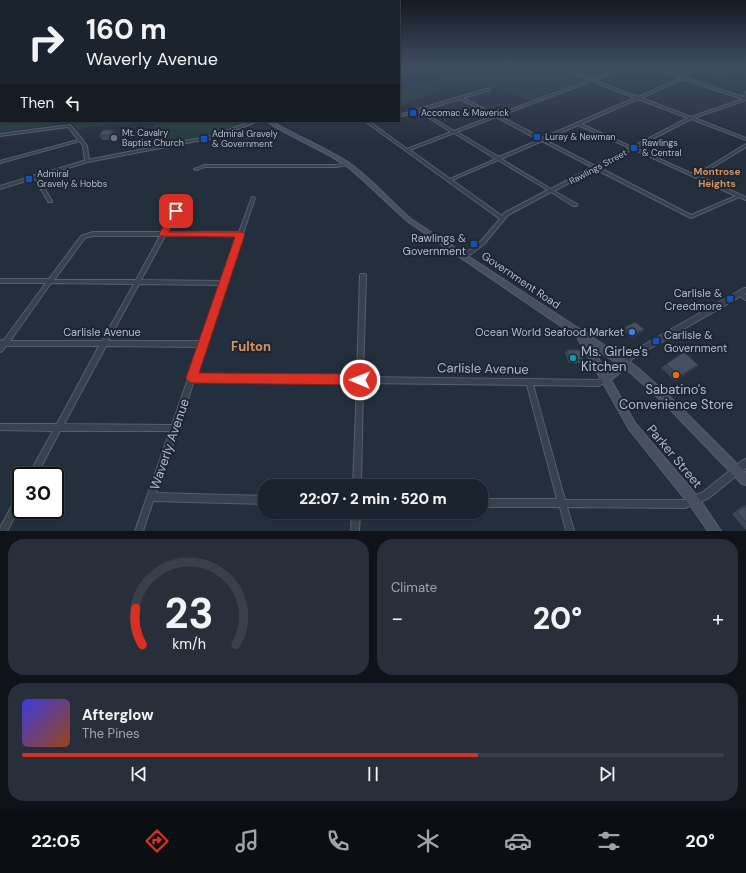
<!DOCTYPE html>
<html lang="en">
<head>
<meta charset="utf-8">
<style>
	body { margin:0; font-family:"DM Sans",sans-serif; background:#282f3a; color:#f1f3f6; height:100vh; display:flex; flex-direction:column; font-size:15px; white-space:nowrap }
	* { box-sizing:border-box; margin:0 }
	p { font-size:13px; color:#a0a4aa }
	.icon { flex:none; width:22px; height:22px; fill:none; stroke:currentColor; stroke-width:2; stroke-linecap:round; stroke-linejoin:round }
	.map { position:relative; height:531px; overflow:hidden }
	.drawer { display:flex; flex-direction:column; gap:8px; padding:8px; background:#0f1319; flex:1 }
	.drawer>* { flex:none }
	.top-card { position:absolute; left:0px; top:0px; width:400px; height:122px; box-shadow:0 1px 3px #0004,0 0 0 1px #39404a; background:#1b232e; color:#f1f3f6; overflow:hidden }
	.speed { position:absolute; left:12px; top:467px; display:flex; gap:8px; font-size:20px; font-weight:700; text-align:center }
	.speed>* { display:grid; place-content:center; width:52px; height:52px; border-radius:50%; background:#1b232e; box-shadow:0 1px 3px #0004,0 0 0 1px #39404a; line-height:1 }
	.speed .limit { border:2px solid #111; border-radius:6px; background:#fff; color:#111 }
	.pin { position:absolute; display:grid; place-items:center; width:34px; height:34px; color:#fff; margin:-17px; border-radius:8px; box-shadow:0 2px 6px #0006 }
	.me { position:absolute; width:44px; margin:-22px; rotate:271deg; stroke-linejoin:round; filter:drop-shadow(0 0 3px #0008) }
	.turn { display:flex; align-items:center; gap:14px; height:84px; padding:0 20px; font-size:18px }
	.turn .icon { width:52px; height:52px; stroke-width:2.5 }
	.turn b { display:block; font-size:28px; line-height:34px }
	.then { display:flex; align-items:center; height:38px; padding:0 20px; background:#0003; gap:8px; font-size:15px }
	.big { font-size:30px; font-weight:800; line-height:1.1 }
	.drawer .tile { flex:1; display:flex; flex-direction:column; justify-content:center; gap:6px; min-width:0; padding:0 14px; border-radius:16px; background:#282f3a }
	.drawer .dial { align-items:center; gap:0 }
	.dial svg { height:104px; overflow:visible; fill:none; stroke:#39404a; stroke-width:7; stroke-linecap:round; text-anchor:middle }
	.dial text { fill:#f1f3f6; stroke:none }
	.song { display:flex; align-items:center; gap:12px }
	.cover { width:48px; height:48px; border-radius:6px; background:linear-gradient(135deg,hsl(240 70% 55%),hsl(20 70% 35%)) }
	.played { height:4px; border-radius:2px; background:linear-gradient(90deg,#d93025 65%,#39404a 65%) }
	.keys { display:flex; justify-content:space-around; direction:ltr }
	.heat { display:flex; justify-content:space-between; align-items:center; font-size:22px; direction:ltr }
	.drawer .tiles { flex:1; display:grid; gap:8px; grid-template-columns:1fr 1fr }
	.tile:last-child { grid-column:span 2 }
	.trip { position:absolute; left:258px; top:479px; width:230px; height:40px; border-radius:16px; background:#1b232e; box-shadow:0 1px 3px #0004,0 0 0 1px #39404a; font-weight:800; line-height:40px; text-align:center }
	.tabs { display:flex; height:64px; justify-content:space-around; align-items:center; background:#0b0e12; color:#a0a4aa }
	.tabs .icon { width:28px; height:28px }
	.tabs .current { color:#d93025 }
	.tabs b { font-size:18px; color:#f1f3f6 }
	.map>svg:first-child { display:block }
	.green { fill:#263c3f }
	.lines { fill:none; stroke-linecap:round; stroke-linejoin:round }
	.minor-casing { stroke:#565f6c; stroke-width:2 }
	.tertiary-casing { stroke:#565f6c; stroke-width:2 }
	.secondary-casing { stroke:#565f6c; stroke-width:2 }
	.minor { fill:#38414e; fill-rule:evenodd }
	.tertiary { fill:#38414e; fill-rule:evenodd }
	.secondary { fill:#465061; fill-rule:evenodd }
	.wall { fill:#3b4654 }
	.shaded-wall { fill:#303945 }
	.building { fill:#455162; stroke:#303945 }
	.route { fill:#d93025; stroke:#8d1f18 }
	.transit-dot { fill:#1a4fb4; stroke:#1d2633; stroke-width:1.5 }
	.worship-dot { fill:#6b7280; stroke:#1d2633; stroke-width:1.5 }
	.shop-dot { fill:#3f7fe0; stroke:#1d2633; stroke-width:1.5 }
	.culture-dot { fill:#0f9aa8; stroke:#1d2633; stroke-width:1.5 }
	.food-dot { fill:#e8710a; stroke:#1d2633; stroke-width:1.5 }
	.labels { text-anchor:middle; stroke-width:4; stroke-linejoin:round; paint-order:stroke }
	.far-poi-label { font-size:9px; fill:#b4bcc9; stroke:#1d2633; text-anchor:start }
	.far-street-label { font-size:9px; fill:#b4bcc9; stroke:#1d2633 }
	.far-neighbourhood-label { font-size:10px; font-weight:bold; fill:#d59563; stroke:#1d2633 }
	.poi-label { font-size:11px; fill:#b4bcc9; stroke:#1d2633; text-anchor:end }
	.street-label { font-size:11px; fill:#b4bcc9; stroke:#1d2633 }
	.quarter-label { font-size:13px; font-weight:bold; fill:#d59563; stroke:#1d2633 }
	.near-poi-label { font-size:13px; fill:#b4bcc9; stroke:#1d2633; text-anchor:start }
	.near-street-label { font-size:13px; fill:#b4bcc9; stroke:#1d2633 }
</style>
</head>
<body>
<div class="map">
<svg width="746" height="531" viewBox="0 0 746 531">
	<rect width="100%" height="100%" fill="#242f3e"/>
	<path class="green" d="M460 67H555L584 80 548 93 533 101 472 80 458 83 399 107V91L405 87 447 77 463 71Z
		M701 67H736L746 72V75L726 72 728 76 722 82 710 79 712 75Z
		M0 81 1 121H256L217 136 156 149 154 123 92 126 79 130 73 124 66 123 0 132Z"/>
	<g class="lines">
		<g class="minor-casing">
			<path id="minor" d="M557 67H562L592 79 622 67H627L594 80 638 97 681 78 649 67H654L683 77 687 73 686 67H688L689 73 685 78 744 97 745 93 746 92V100L694 118 746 138V140L691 119 635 148 695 175 746 144V147L698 176 746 197V200L739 197 691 218 595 169 554 191 577 204V206H573L551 192 508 215 485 243 466 258 464 259 462 257V256L481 241 500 219 366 122H345L343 121H375L370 122 407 149 451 132 418 111 399 117V115L489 88 490 89V90L463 98 496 115 589 80ZM683 79 743 99 691 117 641 98ZM592 81 635 98 542 138 499 116ZM460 99 493 116 454 131 421 111ZM638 99 688 118 632 147 581 124ZM496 117 539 140 499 157 457 132ZM578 125 630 148 595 166 545 140ZM454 133 496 159 450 179 410 150ZM542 141 592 167 551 189 501 159ZM633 149 736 196 691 215 598 167ZM498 160 548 190 504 213 502 216 452 180Z
				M69 125H70L82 139 87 146 89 161 88 162H87L85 161 83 146 80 141 0 163V161L78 140 68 127 0 136V134Z
				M347 163H348V165L336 167H205L196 170 194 169 205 165H336Z
				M34 175H35L37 176 52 201V202H48V201L33 176Z
				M252 197H253L255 198 195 375 357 377 360 275 361 274H365L366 275 363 377 598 380 605 376 607 377 608 379 607 381 599 386 533 385 565 500H685L703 492 743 460 746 459V468L709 498 685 508 567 507 574 531H566L560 507H481V499H557L527 385 363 383 361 486H353L357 383 194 381 156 493 265 496V504L153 501 143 531H135L170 431H60L36 476H28L53 431 0 430V424H57L99 346H6L2 351 0 352V340L3 341 46 283H0V279H49L81 236 93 232H162L174 211 176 210 178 211 167 232H239ZM93 236H160L136 280H54L85 238ZM165 236H238L222 281 141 280ZM51 283 134 284 102 341H10ZM139 284 221 285 201 341H108ZM106 346 199 347 172 425 64 424Z
				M740 291 746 295V300L744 299 737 293 738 292Z
				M21 493V505L7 531H0V528L18 494Z
				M352 512H360L359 531H351Z"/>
		</g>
		<g class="tertiary-casing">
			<path id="tertiary" d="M414 67H420L399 74V72Z
				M252 121H258L218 137 88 162 0 189V186L87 160 216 135Z
				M744 288H746V293L632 359 627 365 624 366 621 365 620 363 626 355Z"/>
		</g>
		<g class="secondary-casing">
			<path id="secondary" d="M0 80H1V82H0Z
				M266 121H271C298 137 327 148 352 165 374 181 391 202 411 219L627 360 638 368 671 398 746 473V485L742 484 665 404 632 374 625 369 611 380 635 423 698 497 721 531H708L690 505 629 429 577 337 407 221 364 181 349 168 329 155 277 128ZM591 346 618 364 607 373Z"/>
		</g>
		<use href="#minor" class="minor"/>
		<use href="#tertiary" class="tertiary"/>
		<use href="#secondary" class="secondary"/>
	</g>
	<path class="wall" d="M114 130 117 135 112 140H102L99 135Z
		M625 327 644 329 641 333 632 338 623 330Z
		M567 350 584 360 582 363H569L565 353Z
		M666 364 698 365 693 370 675 381 661 368Z
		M746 505V529H745L732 514 741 507Z"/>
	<path class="shaded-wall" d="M114 130 117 135 112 140 110 135Z
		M644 329 641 333 632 338 634 335Z
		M698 365 693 370 675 381 680 376Z"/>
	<path class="building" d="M103 130H114L110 135H99Z
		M635 322 644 329 634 335 625 327Z
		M567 350H580L584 360H571Z
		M684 352 698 365 680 376 666 364Z
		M746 506V522L737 512Z"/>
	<linearGradient id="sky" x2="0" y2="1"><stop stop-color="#141a22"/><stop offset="0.47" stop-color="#3f4d63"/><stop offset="1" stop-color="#3f4d63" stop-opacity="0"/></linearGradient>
	<rect width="746" height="142" fill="url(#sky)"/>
	<path class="route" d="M173 209H179L180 211 169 232H241L245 234 199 373 360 374 364 376 365 380 364 383 360 385 192 383 188 381 186 378 235 237 160 236 159 234Z"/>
	<g class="transit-dot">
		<rect x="409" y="109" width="8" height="8" rx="2"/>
		<rect x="533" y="133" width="8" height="8" rx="2"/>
		<rect x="200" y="135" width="8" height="8" rx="2"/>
		<rect x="630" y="144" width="8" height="8" rx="2"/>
		<rect x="25" y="175" width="8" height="8" rx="2"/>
		<rect x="470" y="240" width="8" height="8" rx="2"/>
		<rect x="726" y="295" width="8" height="8" rx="2"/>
		<rect x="652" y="337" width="8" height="8" rx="2"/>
	</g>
	<circle class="worship-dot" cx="114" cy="138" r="4"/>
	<circle class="shop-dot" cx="632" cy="332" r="4"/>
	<circle class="culture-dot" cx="573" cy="358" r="4"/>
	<circle class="food-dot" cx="676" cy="375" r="4"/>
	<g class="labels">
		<g class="far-poi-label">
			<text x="421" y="116">Accomac &amp; Maverick</text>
			<text x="122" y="136">Mt. Cavalry<tspan x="122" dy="10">Baptist Church</tspan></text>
			<text x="212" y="137">Admiral Gravely<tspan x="212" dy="10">&amp; Government</tspan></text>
			<text x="545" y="140">Luray &amp; Newman</text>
			<text x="642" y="146">Rawlings<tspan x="642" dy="10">&amp; Central</tspan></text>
			<text x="37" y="177">Admiral<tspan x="37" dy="10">Gravely &amp; Hobbs</tspan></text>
		</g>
		<g class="far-street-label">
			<text transform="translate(598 167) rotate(-28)" y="3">Rawlings Street</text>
		</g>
		<g class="far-neighbourhood-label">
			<text x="717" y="175">Montrose<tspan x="717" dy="12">Heights</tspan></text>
		</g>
		<g class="poi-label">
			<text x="466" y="242">Rawlings &amp;<tspan x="466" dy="13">Government</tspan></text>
			<text x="722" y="297">Carlisle &amp;<tspan x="722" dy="13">Creedmore</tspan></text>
			<text x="624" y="336">Ocean World Seafood Market</text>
			<text x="664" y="339" text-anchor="start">Carlisle &amp;<tspan x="664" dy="13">Government</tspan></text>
		</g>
		<g class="street-label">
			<text transform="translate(521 280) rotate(34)" y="4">Government Road</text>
			<text x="102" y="336">Carlisle Avenue</text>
		</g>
		<g class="quarter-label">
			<text x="251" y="351">Fulton</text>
		</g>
		<g class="near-poi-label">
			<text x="581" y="356">Ms. Girlee's<tspan x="581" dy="15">Kitchen</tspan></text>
			<text x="676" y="394" text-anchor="middle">Sabatino's<tspan x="676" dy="15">Convenience Store</tspan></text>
		</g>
		<g class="near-street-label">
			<text transform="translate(483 368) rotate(1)" y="5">Carlisle Avenue</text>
			<text transform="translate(169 444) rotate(-71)" y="5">Waverly Avenue</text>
			<text transform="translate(675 456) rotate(50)" y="5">Parker Street</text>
		</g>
	</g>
</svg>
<div class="speed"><div class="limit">30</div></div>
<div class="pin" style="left:176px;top:211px;background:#d93025"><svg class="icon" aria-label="arrive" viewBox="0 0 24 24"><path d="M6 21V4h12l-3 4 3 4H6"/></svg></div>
<svg class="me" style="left:360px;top:380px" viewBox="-20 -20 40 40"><circle r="17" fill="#d93025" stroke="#fff" stroke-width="3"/><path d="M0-11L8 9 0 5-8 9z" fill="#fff"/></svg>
<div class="trip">22:07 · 2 min · 520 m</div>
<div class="top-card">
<div class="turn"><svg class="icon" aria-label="right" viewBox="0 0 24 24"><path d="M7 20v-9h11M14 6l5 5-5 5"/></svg><div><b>160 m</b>Waverly Avenue</div></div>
<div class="then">Then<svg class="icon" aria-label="left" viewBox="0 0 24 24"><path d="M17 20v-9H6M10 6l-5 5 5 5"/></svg></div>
</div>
</div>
<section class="drawer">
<div class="tiles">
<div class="tile dial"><svg viewBox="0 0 100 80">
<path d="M14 69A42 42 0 1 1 86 69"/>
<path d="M14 69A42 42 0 0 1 9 41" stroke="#d93025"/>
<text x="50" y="56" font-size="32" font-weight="700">23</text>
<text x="50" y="72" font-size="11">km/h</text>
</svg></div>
<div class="tile"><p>Climate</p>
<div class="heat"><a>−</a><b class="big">20°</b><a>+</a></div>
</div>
<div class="tile">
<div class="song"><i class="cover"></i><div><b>Afterglow</b><p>The Pines</p></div></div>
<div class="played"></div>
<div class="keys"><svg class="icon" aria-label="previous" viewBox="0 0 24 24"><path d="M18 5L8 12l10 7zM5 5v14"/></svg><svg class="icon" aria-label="pause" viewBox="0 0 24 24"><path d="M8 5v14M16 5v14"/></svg><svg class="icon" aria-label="next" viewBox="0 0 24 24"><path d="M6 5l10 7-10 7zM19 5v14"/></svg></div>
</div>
</div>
</section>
<nav class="tabs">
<b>22:05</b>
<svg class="icon current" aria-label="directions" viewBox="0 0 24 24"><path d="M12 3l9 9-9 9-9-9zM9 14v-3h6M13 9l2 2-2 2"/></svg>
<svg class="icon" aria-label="music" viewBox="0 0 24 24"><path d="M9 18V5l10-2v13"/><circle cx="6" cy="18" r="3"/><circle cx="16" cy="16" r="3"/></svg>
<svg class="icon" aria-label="phone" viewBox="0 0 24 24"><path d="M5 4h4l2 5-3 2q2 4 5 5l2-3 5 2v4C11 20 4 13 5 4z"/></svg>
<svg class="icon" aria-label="climate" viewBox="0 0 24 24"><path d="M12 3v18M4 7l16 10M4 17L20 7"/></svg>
<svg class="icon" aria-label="car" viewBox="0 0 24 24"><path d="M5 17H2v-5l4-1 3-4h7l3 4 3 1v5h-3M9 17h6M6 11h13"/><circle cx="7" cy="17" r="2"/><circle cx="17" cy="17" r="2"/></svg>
<svg class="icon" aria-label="filters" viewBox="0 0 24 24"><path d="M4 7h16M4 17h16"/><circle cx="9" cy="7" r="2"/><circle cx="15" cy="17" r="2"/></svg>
<b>20°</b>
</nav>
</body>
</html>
